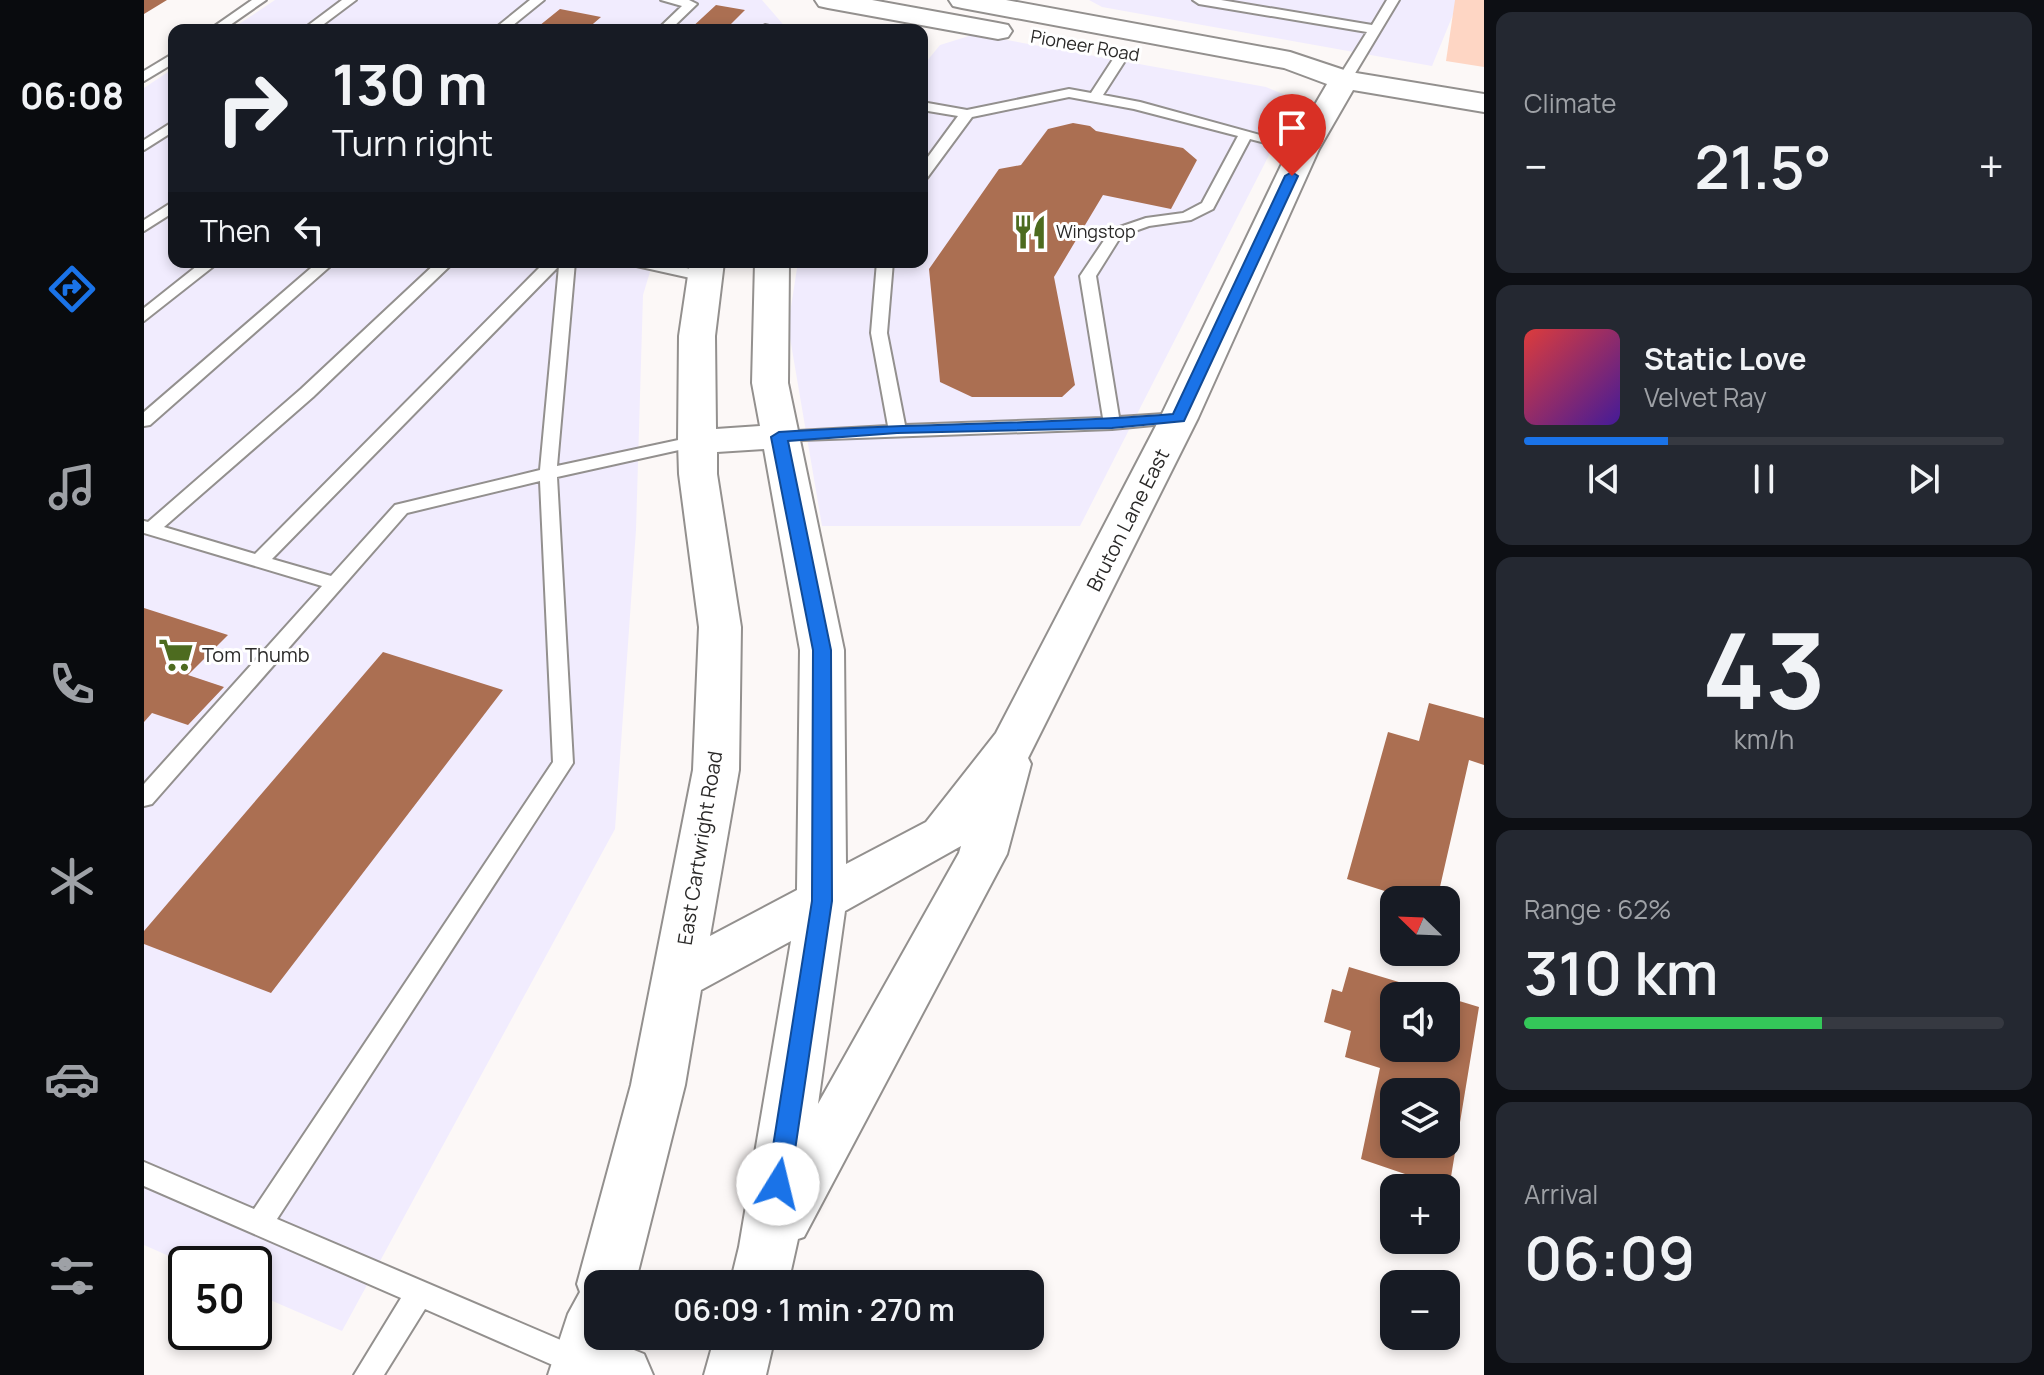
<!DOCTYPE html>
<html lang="en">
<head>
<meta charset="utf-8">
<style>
	body { margin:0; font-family:Manrope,sans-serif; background:#242831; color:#f1f3f6; height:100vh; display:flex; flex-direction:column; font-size:30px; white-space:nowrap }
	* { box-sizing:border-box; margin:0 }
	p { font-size:26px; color:#9ea1a6 }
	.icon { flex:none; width:44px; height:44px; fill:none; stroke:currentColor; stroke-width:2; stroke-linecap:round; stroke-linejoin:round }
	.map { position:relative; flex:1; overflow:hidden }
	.sheet { display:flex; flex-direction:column; gap:12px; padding:12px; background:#0d0f14; width:560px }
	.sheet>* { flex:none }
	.top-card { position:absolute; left:24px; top:24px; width:760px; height:244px; border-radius:16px; box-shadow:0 4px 12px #0003; background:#171b24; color:#f1f3f6; overflow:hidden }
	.needle { width:52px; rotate:293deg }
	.controls { position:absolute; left:1236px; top:886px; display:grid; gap:16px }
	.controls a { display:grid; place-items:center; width:80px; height:80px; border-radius:16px; background:#171b24; box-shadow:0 4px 12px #0003; font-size:40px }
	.speed { position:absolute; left:24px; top:1246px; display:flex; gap:16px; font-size:40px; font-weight:700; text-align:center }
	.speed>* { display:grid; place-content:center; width:104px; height:104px; border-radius:50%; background:#171b24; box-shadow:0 4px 12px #0003; line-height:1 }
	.speed .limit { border:4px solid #111; border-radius:12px; background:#fff; color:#111 }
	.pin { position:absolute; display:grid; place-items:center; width:68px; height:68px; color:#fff; margin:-82px -34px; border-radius:50% 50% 50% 0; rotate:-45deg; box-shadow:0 0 8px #0007 }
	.pin .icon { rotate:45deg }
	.me { position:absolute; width:88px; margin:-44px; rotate:9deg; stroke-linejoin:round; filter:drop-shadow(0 0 6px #0008) }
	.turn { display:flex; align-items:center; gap:28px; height:168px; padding:0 32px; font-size:36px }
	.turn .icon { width:104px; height:104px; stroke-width:2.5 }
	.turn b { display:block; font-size:56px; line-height:68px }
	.then { display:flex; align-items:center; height:76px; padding:0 32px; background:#0003; gap:16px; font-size:30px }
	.big { font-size:60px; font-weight:600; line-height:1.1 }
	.sheet .tile { flex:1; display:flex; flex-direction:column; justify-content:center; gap:12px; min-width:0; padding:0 28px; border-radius:16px; background:#242831 }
	.sheet .dial { align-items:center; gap:0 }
	.dial b { font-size:104px; line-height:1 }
	.song { display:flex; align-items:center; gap:24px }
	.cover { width:96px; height:96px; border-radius:12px; background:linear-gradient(135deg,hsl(0 70% 55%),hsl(260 70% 35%)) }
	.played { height:8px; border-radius:4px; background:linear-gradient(90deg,#1a73e8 30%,#363941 30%) }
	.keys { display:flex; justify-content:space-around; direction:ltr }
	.heat { display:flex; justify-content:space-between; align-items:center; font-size:44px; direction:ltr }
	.charge { height:12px; border-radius:6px; background:linear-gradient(90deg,#34c759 62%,#363941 0) }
	.trip { position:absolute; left:440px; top:1270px; width:460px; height:80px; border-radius:16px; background:#171b24; box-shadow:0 4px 12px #0003; font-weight:600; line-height:80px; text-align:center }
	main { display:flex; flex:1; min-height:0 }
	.menu { display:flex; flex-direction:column; width:144px; justify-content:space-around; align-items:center; background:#090b0e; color:#9ea1a6 }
	.menu .icon { width:56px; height:56px }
	.menu .selected { color:#1a73e8 }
	.menu b { font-size:36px; color:#f1f3f6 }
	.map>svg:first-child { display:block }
	.commercial { fill:#f1ecfe }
	.green { fill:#fed6c4 }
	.building { fill:#ab6f52; fill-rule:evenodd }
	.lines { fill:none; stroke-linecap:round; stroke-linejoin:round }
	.lane-casing { stroke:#93908e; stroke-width:4 }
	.secondary-casing { stroke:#93908e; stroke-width:4 }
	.lane { fill:#fff; fill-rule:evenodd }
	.secondary { fill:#fff; fill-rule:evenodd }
	.route { fill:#1a73e8; stroke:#114b97; stroke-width:2 }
	.labels { text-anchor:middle; stroke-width:6; stroke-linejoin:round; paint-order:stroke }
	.far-street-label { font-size:18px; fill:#2a2928; stroke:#fff }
	.far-poi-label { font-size:18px; fill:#2a2928; stroke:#fff; text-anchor:start }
	.street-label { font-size:20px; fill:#2a2928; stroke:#fff }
	.poi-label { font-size:20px; fill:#2a2928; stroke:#fff; text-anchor:start }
</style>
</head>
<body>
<main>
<nav class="menu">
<b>06:08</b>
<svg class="icon selected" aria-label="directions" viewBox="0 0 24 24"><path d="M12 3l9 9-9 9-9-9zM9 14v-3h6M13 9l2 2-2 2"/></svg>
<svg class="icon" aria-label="music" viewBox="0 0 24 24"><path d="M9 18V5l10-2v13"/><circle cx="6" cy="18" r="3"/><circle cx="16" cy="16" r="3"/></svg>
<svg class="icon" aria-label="phone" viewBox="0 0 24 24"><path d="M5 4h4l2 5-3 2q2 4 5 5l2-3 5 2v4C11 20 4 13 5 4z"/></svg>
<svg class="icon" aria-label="climate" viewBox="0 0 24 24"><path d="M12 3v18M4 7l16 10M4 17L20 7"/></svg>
<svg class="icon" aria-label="car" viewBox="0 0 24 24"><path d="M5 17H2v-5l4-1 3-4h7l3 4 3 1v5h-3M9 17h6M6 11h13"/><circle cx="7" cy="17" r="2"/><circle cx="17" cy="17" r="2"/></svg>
<svg class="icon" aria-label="filters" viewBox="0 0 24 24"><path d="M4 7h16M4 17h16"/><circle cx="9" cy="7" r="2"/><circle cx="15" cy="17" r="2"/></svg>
</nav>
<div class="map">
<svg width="1340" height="1375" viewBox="0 0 1340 1375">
	<rect width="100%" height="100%" fill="#fcf8f7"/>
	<path class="commercial" d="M131 0H618L644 30H86Z
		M945 0H1315L1288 66 958 7Z
		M825 36H841L1122 87 1144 96 1150 106 936 526H678L644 326 654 262H778V67L796 45Z
		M30 68V262H509L499 295 492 530 471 829 198 1331 110 1293V1264H43L0 1245V88Z"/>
	<path class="green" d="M1311 0H1340V67L1302 61Z"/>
	<path class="building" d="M0 0H23L0 14Z
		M572 5 601 10 581 30H545Z
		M416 9 457 17 442 30H390Z
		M929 123 946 126 952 131 1039 148 1053 160 1027 209 959 195 910 277 931 385 918 397H828L796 382 785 269 855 169 877 165 904 129Z
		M0 608 84 635 44 675 80 687 44 725 8 713 0 722Z
		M239 652 359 690 127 993 0 944V931Z
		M1285 703 1340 718V765L1325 760 1293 900H1269L1203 879 1244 732 1275 741Z
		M1205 967 1298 995 1250 996V1048H1302V997L1335 1007 1305 1189 1217 1159 1236 1068 1201 1057 1207 1031 1180 1022 1188 989 1198 992ZM1250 1092H1302V1144H1250Z"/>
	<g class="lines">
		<g class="lane-casing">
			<path id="lane" d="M108 0H122L79 30H65Z
				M198 0H212L172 30H158Z
				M386 0H400L363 30H349Z
				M517 0H545L553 4 526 30H513L538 6Z
				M1049 0H1077L1228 25 1243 0H1255L1207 80 1200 84 1193 80 1223 32 1055 4Z
				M621 25 625 26 627 30H615Z
				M980 49 986 53 959 95 996 102 1167 149 1160 153 1106 139 1069 209 1047 220 1005 226 977 236 952 276 975 417 1035 413 1043 418 1041 422 968 429 629 441 626 437 629 433 635 432 744 426 727 333 733 262H749L743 333 761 425 959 418 936 276 967 230 1002 218 1039 213 1058 203 1094 136 990 109 925 97 828 117 783 178 778 179V165L814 116 778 110V102L823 110 925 89 947 93 975 50Z
				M30 53V63L0 81V71Z
				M30 121V131L0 150V140Z
				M30 201V212L0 231V220Z
				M58 262H75L0 321V308Z
				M174 262H191L6 425 0 426V412Z
				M293 262H310L169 397 20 527 111 554 401 262H431L413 466 553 436 562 441 553 446 413 477 429 763 133 1219 447 1353 451 1363 447 1373 441 1375 427 1373 281 1309 240 1375H210L257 1298 0 1186V1162L110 1209 409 762 396 481 263 513 8 804 0 806V784L178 586 0 533V521L4 522 157 389ZM415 266 396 470 251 505 187 576 128 559Z
				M485 262H515L565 273 568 276 560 281 488 265Z"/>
		</g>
		<g class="secondary-casing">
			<path id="secondary" d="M671 0H728L854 23 864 25 868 31 864 37 854 39 684 8 675 6Z
				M805 0H862L1146 52 1206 72 1340 94V112L1209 90 1175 149 1054 418 884 758 887 764 863 854 660 1237 654 1239 644 1284H586L595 1247 647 941 557 990 541 1085 491 1284H454V1336H477L475 1344 500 1354 509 1375H404L424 1314 436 1292 433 1284 487 1085 549 770 555 627 535 474 534 441 535 336 546 262H580L571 336 572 429 616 426 608 383 611 262H645L644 383 700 650 702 864 782 822 852 733 1016 418 1145 149 1183 84 1140 68 818 8 809 6ZM620 449 656 650 653 890 566 936 595 770 597 627 573 474V452ZM817 846 815 853 674 1104 701 911Z
				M571 1336H631L622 1375H560Z"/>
		</g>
		<use href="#lane" class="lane"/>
		<use href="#secondary" class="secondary"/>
	</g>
	<path class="route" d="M1148 172 1154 176 1040 421 968 428 753 433 644 441 687 650 688 901 646 1184 642 1191 634 1195 626 1191 623 1184 668 901 669 650 627 437 635 432C766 423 898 425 1029 414L1141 176Z"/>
	<defs>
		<g id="restaurant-bare" transform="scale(2.76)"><path d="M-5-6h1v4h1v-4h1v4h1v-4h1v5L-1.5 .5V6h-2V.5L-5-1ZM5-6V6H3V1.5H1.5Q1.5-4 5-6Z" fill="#4d6b1f" stroke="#fff" stroke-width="2.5" paint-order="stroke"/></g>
		<g id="supermarket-bare" transform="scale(2.76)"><path d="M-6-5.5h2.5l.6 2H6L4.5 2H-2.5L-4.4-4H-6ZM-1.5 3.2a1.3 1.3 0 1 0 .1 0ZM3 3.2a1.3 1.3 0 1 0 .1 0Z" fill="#4d6b1f" stroke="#fff" stroke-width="2.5" paint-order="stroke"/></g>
	</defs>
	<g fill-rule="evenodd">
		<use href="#restaurant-bare" x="886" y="232"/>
		<use href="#supermarket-bare" x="32" y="655"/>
	</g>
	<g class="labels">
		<g class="far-street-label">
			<text transform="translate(941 46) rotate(10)" y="6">Pioneer Road</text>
		</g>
		<g class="far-poi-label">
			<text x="912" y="238">Wingstop</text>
		</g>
		<g class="street-label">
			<text transform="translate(984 520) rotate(-63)" y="7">Bruton Lane East</text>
			<text transform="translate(556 848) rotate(-81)" y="7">East Cartwright Road</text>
		</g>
		<g class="poi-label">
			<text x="58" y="662">Tom Thumb</text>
		</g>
	</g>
</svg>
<div class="controls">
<a><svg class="needle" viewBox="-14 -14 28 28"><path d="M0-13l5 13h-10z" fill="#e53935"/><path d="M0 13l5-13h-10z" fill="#9ea1a6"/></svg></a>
<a><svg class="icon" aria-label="sound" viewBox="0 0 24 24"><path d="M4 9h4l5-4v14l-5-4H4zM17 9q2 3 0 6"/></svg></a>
<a><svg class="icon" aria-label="layers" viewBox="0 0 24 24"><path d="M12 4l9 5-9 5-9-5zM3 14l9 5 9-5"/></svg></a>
<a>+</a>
<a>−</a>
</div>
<div class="speed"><div class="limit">50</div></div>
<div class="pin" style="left:1148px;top:176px;background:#d93025"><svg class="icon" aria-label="arrive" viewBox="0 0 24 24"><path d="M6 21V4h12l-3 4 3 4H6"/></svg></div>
<svg class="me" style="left:634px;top:1184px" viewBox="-20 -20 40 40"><circle r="19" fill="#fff"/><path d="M0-13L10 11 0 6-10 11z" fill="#1a73e8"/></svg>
<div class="trip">06:09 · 1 min · 270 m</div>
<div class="top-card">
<div class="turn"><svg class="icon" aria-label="right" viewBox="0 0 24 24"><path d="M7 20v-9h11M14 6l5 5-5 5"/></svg><div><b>130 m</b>Turn right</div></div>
<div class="then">Then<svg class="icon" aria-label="left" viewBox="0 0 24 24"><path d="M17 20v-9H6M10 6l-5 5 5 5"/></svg></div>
</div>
</div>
<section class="sheet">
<div class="tile"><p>Climate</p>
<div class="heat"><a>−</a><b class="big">21.5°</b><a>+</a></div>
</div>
<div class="tile">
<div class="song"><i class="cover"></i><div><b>Static Love</b><p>Velvet Ray</p></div></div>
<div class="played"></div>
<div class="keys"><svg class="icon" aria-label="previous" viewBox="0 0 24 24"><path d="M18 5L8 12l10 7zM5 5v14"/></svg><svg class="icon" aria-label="pause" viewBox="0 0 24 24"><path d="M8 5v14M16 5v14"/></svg><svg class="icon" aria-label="next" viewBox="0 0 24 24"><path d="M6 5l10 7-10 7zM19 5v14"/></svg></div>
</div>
<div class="tile dial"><b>43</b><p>km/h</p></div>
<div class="tile"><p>Range · 62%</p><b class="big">310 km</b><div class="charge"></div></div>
<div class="tile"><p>Arrival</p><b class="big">06:09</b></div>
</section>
</main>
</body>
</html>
